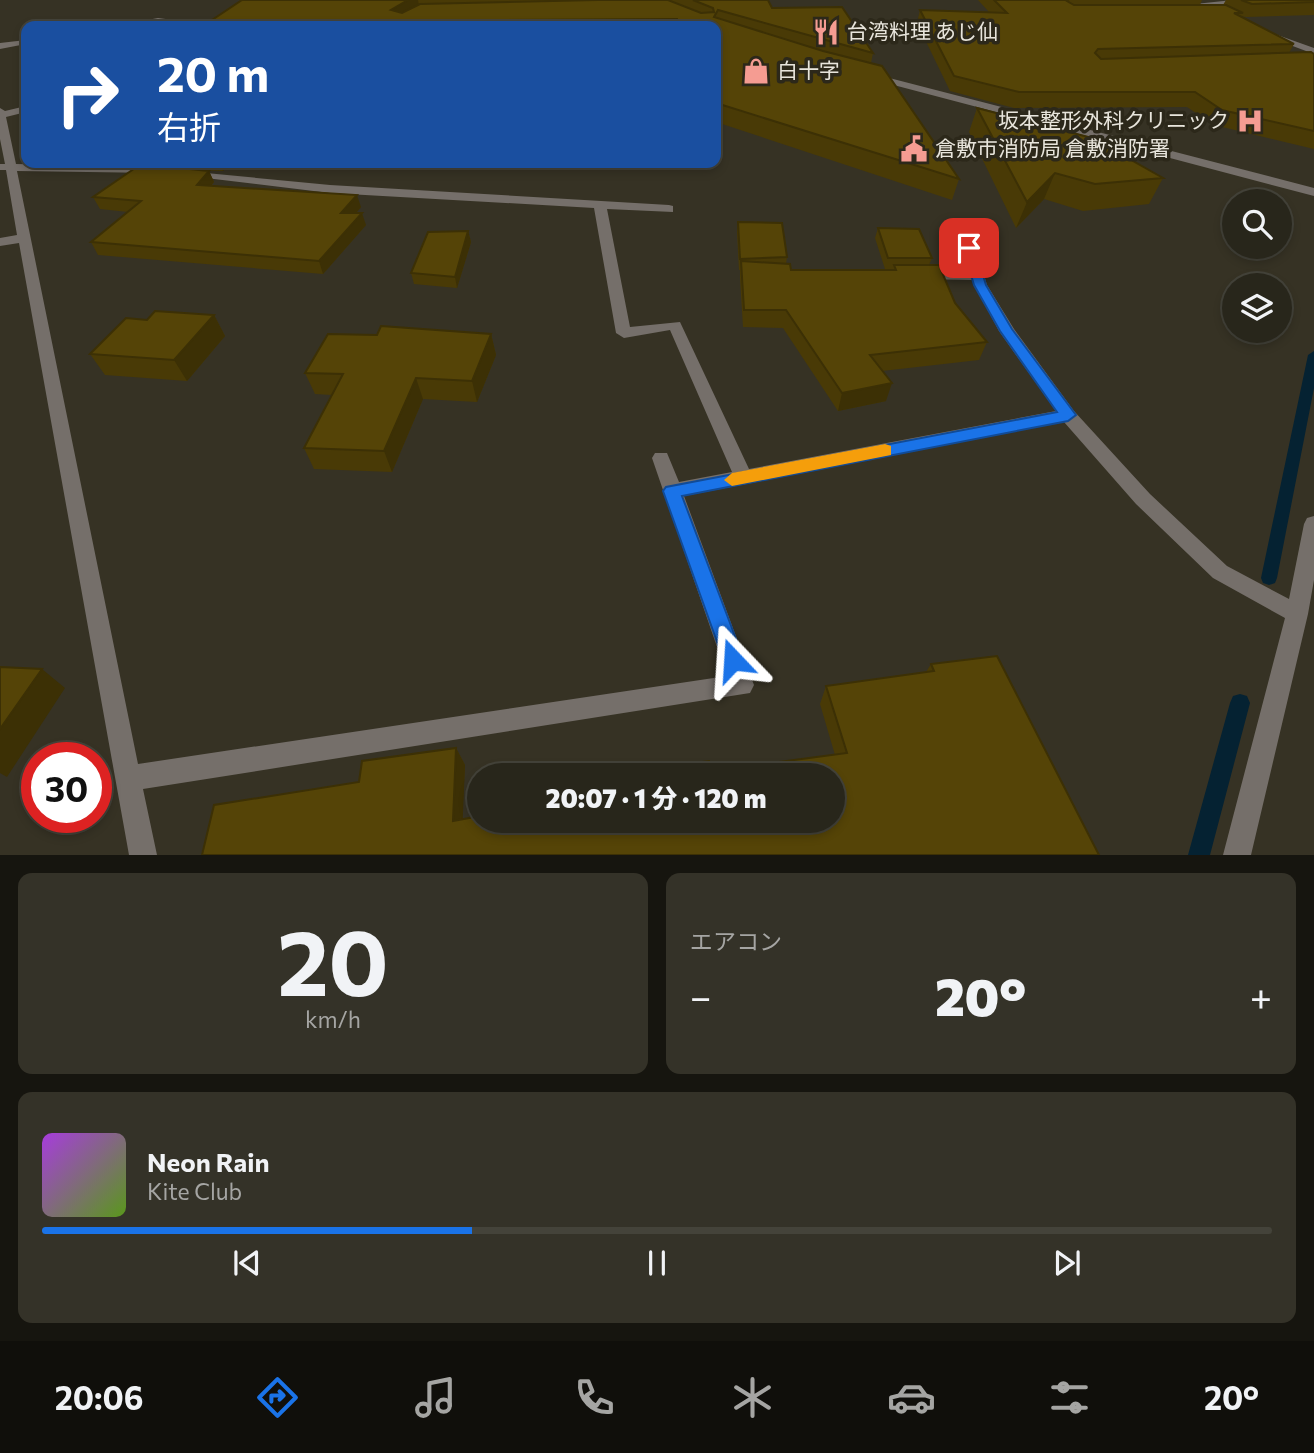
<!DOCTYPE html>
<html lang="ja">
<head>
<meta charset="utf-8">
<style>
	body { margin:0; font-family:Commissioner,"Noto Sans JP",sans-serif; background:#343228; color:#f1f3f6; height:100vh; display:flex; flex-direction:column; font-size:26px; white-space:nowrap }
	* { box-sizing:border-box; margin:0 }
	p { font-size:23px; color:#a5a5a3 }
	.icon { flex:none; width:38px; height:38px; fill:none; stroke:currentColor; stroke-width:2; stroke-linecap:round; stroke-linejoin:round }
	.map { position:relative; height:855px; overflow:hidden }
	.drawer { display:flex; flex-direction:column; gap:18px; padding:18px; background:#16150f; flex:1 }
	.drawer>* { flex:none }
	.top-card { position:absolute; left:21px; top:21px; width:700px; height:147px; border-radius:14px; box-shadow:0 4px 10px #0003,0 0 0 2px #44433a; background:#1a4fa0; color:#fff; overflow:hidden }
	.tools { position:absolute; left:1222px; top:189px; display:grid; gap:14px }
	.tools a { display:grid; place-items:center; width:70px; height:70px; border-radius:50%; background:#28261b; box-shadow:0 4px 10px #0003,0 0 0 2px #44433a; font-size:35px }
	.speed { position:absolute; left:21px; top:742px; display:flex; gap:14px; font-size:35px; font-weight:700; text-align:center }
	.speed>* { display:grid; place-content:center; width:91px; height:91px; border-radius:50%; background:#28261b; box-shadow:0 4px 10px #0003,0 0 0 2px #44433a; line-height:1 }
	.speed .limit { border:10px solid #d22; background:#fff; color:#111 }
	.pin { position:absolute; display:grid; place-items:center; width:60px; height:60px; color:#fff; margin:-30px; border-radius:14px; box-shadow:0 4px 10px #0006 }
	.me { position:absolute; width:77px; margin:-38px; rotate:340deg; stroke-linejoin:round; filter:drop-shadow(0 0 5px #0008) }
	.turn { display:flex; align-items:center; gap:24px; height:147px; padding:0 21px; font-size:32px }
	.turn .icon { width:91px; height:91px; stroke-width:2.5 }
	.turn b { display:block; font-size:49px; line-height:60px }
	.big { font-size:52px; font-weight:800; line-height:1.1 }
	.drawer .tile { flex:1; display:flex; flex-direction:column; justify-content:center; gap:10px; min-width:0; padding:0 24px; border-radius:14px; background:#343228 }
	.drawer .dial { align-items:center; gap:0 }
	.dial b { font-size:91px; line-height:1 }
	.song { display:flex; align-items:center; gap:21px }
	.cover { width:84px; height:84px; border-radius:10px; background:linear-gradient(135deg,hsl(280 70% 55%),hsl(90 70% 35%)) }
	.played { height:7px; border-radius:4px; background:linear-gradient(90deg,#1a73e8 35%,#44433a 35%) }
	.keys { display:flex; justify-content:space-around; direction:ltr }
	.heat { display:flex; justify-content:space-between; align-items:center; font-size:38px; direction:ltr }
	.drawer .tiles { flex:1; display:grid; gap:18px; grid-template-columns:1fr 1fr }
	.tile:last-child { grid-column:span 2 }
	.trip { position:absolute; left:467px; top:763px; width:378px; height:70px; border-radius:35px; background:#28261b; box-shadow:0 4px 10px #0003,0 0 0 2px #44433a; font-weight:800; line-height:70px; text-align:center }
	.tabs { display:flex; height:112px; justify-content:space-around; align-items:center; background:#100f0b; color:#a5a5a3 }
	.tabs .icon { width:49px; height:49px }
	.tabs .active { color:#1a73e8 }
	.tabs b { font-size:32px; color:#f1f3f6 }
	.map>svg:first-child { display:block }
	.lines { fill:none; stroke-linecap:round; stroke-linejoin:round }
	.stream { fill:#052232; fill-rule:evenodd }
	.minor { fill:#756f6a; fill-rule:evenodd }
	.wall { fill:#493a06 }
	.shaded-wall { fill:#3c3005 }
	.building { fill:#554407; stroke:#3c3005; stroke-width:2 }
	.route { fill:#1a73e8; stroke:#114b97; stroke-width:2 }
	.slow { fill:#f59e0b }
	.labels { text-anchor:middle; stroke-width:7; stroke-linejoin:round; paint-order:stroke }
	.far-poi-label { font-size:21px; fill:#e8e5dc; stroke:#2c281a; text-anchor:start }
</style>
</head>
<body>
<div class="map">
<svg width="1314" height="855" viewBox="0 0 1314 855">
	<rect width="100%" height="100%" fill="#363224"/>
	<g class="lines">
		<path class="stream" d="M1314 351V388L1277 578 1275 583 1269 585 1263 583 1261 578 1308 355Z
			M1240 694 1247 696 1250 703 1210 855H1188L1230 703 1233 696Z"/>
		<path class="minor" d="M1233 0H1279L1199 6 1195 4Z
			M158 18 204 24 208 26 158 22 115 26Z
			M1272 33 1314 48V54L1269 37Z
			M26 40V44L0 49V43Z
			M870 73 1314 188V196L867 78 865 76Z
			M26 106V112L6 117 16 164 157 167 163 170 157 173 17 171 138 764 727 676 652 458 655 453H667L679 482 732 472 670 330 624 338 616 333 594 208 330 193 189 176 183 173 185 171 330 185 669 205 673 206V212L607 209 630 327 680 322 749 469 1056 411 999 331 972 280 919 279 912 275 919 271 969 272 962 248 969 244 976 248 987 285 1014 329 1074 411 1150 494 1227 566 1289 599 1304 524 1307 518 1314 516V580L1308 614 1251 855H1223L1285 618 1213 578 1136 504 1064 422 684 496 754 685 750 693 143 789 157 855H129L19 243 0 246V238L17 235 6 170H0V164H5L0 139V108L5 111Z"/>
	</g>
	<path class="wall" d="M242 0H768L772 8 873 53 871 63 959 179 952 200 716 122V26H203Z
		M978 0H1215H1202L1200 5H1223L1226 0H1314V15L1246 17 1241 16 1294 44 1289 53 1314 54V149L1214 125 1187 107 1014 108 950 91 917 23 920 10 989 12Z
		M977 108 1163 178 1149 204 1083 211 1044 199 1016 228 969 132Z
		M99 163H230L223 171 198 170 209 171 214 182 212 185 361 207 356 213 366 225 323 274 98 255 91 242 128 212 100 209 93 197 139 166Z
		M738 222 787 257 786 264 791 270H893V269H885L875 238 878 228 932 258 929 265 955 303 987 342 979 360 882 371 886 401 838 411 783 328 743 327 740 278V270H739L737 232Z
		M468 231 471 242 457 288 414 284 411 273Z
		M214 315 225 336 187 381 105 375 90 354 147 320Z
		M491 334 496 355 477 402 423 399 392 472 314 469 304 448 332 395 315 394 305 373 377 335Z
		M931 664 1099 855H202L359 782 456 748 465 765 462 819 833 821 711 771 835 755 820 704 826 686 926 672Z"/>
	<path class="shaded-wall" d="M408 0H418L420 10 394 26 391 10Z
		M219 163H230L223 171Z
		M209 171 214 182 203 196 197 185Z
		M1055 173 1044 199 1016 228 1027 202Z
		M357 195 361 207 345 226 341 213Z
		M362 213 366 225 323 274 319 261Z
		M468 231 471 242 457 288 455 277Z
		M214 315 225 336 187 381 174 360Z
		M491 334 496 355 477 402 472 381Z
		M416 378 423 399 392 472 384 451Z
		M892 383 886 401 838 411 842 393Z
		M42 669 65 688 7 777 0 773V729Z
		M456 748 465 765 462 836 453 821Z"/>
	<path class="building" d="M242 0H408L391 10 402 13 420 4 597 0H668L701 13 714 12 713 8 693 0H768L772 8 842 7 873 53 718 10 714 17 823 51 882 66 959 179 716 103V26H677V19L492 20 490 26H203Z
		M994 0H1068L1067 1 1074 5H1226L1243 13H1234L1294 44 1098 49 1095 53 1101 59 1311 52 1314 54V131L1222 110 1195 92H1019L954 76 920 10 1007 13Z
		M1241 0H1314V2L1252 4Z
		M977 108 1092 138 1163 178 1095 184 1055 173 1027 202Z
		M141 164 209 171 197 185 357 195 341 213H362L319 261 91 242 141 201 93 197Z
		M738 222 782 223 787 257 740 259Z
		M878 228 919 229 932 258H888Z
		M468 231 455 277 411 273 428 232Z
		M741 261 790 264 791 270H896L894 265H939L955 303 987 342 870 355 892 383 842 393 786 310H744Z
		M155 311 214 315 174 360 90 354 126 318 147 320Z
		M381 326 491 334 472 381 416 378 384 451 304 448 343 374 305 373 328 334 377 335Z
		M997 656 1099 855H202L214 805 359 782 362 761 456 748 453 821 480 816V821H833V775H608L709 761 711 771 847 753 826 686 934 671 931 664Z
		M0 667 42 669 0 729Z"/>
	<path class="route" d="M969 245 975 248 986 285 1012 329 1076 415 1068 421 682 496 744 660 741 667 733 670 726 667 663 491 666 487 1057 412 1000 331 974 285 963 248Z"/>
	<path class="slow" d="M885 444 891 446V455L732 486 724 480 732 473Z"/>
	<defs>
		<g id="restaurant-bare" transform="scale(2.1)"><path d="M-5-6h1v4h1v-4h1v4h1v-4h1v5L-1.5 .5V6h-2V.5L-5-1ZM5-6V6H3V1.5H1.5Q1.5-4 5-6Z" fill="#f59c92" stroke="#2c281a" stroke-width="2.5" paint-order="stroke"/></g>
		<g id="shop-bare" transform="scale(2.1)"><path d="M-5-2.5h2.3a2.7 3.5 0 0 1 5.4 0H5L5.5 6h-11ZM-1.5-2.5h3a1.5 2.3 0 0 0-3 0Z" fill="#f59c92" stroke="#2c281a" stroke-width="2.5" paint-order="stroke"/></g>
		<g id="hospital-bare" transform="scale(2.1)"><path d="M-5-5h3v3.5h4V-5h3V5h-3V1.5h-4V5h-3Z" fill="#f59c92" stroke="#2c281a" stroke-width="2.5" paint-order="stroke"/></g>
		<g id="civic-bare" transform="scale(2.1)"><path d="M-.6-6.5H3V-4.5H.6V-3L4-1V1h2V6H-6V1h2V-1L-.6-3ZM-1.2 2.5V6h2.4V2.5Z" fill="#f59c92" stroke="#2c281a" stroke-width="2.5" paint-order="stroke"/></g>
	</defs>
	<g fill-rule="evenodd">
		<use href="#restaurant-bare" x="826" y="32"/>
		<use href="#shop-bare" x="756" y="71"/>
		<use href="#hospital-bare" x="1250" y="121"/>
		<use href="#civic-bare" x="914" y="149"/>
	</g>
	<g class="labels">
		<g class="far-poi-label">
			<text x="847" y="39">台湾料理 あじ仙</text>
			<text x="777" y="78">白十字</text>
			<text x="1229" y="128" text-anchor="end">坂本整形外科クリニック</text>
			<text x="935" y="156">倉敷市消防局 倉敷消防署</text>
		</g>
	</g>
</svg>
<div class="tools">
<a><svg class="icon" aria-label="search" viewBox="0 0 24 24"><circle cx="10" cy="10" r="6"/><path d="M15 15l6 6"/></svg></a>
<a><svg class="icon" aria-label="layers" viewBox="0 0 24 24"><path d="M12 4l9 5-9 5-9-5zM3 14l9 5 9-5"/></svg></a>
</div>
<div class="speed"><div class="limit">30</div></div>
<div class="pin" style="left:969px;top:248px;background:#d93025"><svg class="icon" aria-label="arrive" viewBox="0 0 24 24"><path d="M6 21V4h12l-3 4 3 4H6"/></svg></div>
<svg class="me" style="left:733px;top:660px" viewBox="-20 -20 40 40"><path d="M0-17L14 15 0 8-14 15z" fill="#1a73e8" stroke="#fff" stroke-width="4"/></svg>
<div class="trip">20:07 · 1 分 · 120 m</div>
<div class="top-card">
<div class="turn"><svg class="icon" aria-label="right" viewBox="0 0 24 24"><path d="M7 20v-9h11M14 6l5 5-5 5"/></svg><div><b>20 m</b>右折</div></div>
</div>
</div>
<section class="drawer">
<div class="tiles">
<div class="tile dial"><b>20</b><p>km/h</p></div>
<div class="tile"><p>エアコン</p>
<div class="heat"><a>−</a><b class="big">20°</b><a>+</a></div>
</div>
<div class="tile">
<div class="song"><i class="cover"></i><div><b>Neon Rain</b><p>Kite Club</p></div></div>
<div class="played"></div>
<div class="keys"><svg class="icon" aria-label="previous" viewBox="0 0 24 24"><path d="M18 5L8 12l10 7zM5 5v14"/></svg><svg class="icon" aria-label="pause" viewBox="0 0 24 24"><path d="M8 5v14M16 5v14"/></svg><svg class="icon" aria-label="next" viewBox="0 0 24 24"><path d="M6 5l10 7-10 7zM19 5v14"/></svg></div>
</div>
</div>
</section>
<nav class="tabs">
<b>20:06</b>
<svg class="icon active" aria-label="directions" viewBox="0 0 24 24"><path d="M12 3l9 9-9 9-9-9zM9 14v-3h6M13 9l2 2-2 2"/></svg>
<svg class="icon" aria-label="music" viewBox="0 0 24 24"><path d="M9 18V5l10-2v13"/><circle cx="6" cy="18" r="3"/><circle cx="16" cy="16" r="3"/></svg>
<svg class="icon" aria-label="phone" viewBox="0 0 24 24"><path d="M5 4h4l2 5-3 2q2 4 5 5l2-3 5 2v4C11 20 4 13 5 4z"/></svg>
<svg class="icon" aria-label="climate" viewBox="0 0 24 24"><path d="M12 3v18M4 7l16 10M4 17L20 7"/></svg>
<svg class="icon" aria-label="car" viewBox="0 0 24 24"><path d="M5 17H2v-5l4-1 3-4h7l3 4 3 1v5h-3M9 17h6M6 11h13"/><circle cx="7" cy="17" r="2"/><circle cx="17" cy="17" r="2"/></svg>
<svg class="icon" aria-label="filters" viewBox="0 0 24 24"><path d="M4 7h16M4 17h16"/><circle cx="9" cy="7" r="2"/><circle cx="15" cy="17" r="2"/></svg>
<b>20°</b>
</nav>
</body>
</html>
